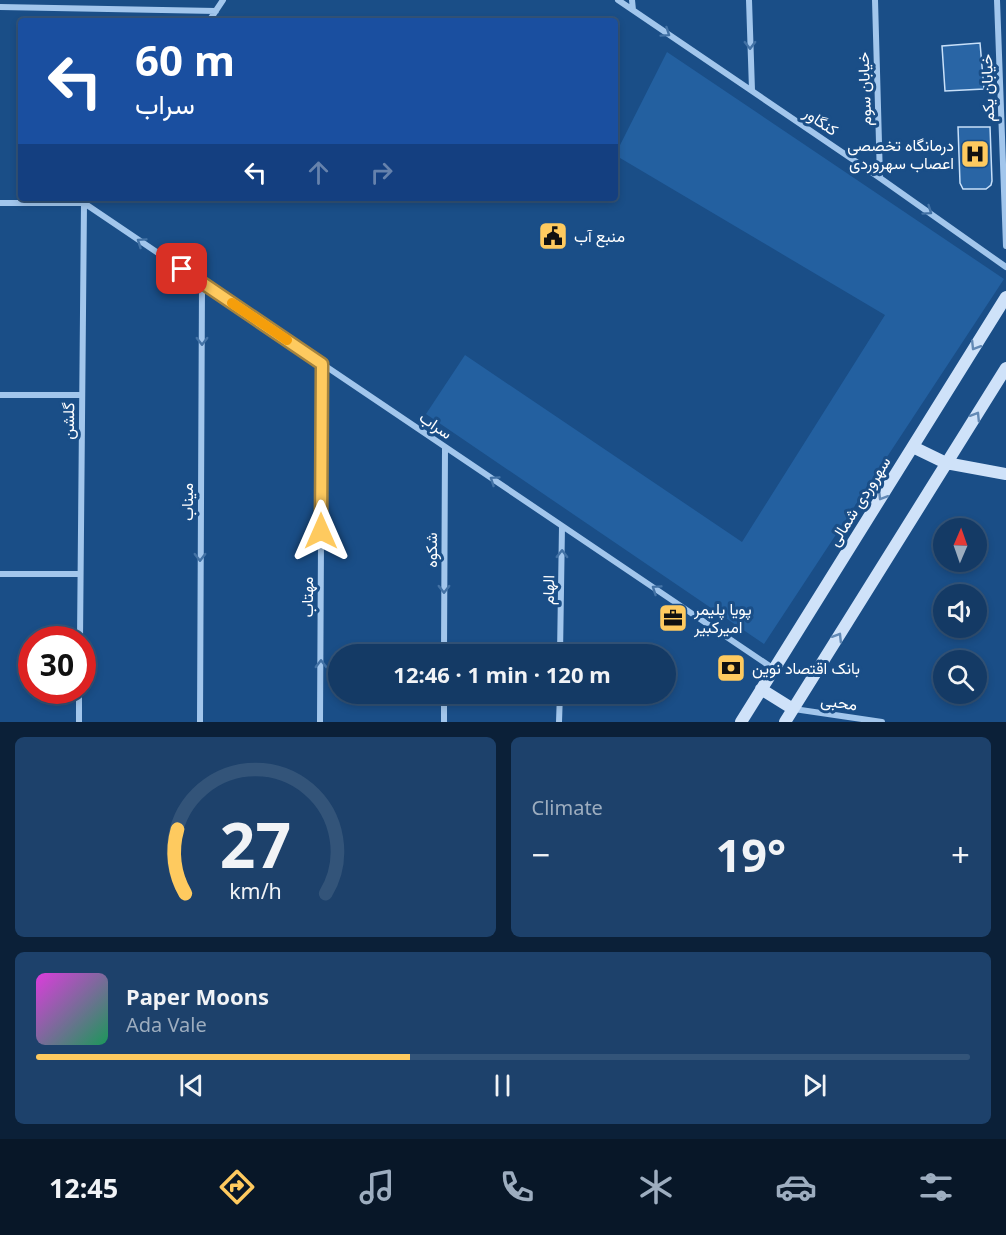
<!DOCTYPE html>
<html lang="en">
<head>
<meta charset="utf-8">
<style>
	body { margin:0; font-family:"Noto Sans",Vazirmatn,sans-serif; background:#1d416b; color:#f1f3f6; height:100vh; display:flex; flex-direction:column; font-size:22px; white-space:nowrap }
	* { box-sizing:border-box; margin:0 }
	p { font-size:20px; color:#9dadbf }
	.icon { flex:none; width:33px; height:33px; fill:none; stroke:currentColor; stroke-width:2; stroke-linecap:round; stroke-linejoin:round }
	.map { position:relative; height:722px; overflow:hidden }
	.details { display:flex; flex-direction:column; gap:15px; padding:15px; background:#0b2038; flex:1 }
	.details>* { flex:none }
	.guide { position:absolute; left:18px; top:18px; width:600px; height:183px; border-radius:6px; box-shadow:0 3px 9px #0003,0 0 0 2px #335479; background:#1a4fa0; color:#fff; overflow:hidden }
	.needle { width:39px; rotate:2deg }
	.buttons { position:absolute; left:933px; top:518px; display:grid; gap:12px }
	.buttons a { display:grid; place-items:center; width:54px; height:54px; border-radius:50%; background:#143a65; box-shadow:0 3px 9px #0003,0 0 0 2px #335479; font-size:30px }
	.speed { position:absolute; left:18px; top:626px; display:flex; gap:12px; font-size:30px; font-weight:700; text-align:center }
	.speed>* { display:grid; place-content:center; width:78px; height:78px; border-radius:50%; background:#143a65; box-shadow:0 3px 9px #0003,0 0 0 2px #335479; line-height:1 }
	.speed .limit { border:9px solid #d22; background:#fff; color:#111 }
	.pin { position:absolute; display:grid; place-items:center; width:51px; height:51px; color:#fff; margin:-26px; border-radius:12px; box-shadow:0 3px 9px #0006 }
	.me { position:absolute; width:66px; margin:-33px; rotate:0deg; stroke-linejoin:round; filter:drop-shadow(0 0 4px #0008) }
	.turn { display:flex; align-items:center; gap:21px; height:126px; padding:0 18px; font-size:27px }
	.turn .icon { width:78px; height:78px; stroke-width:2.5 }
	.turn b { display:block; font-size:42px; line-height:51px }
	.lanes { display:flex; align-items:center; height:57px; padding:0 18px; background:#0003; justify-content:center; gap:30px; direction:ltr }
	.lanes .off { opacity:.35 }
	.big { font-size:45px; font-weight:700; line-height:1.1 }
	.details .widget { flex:1; display:flex; flex-direction:column; justify-content:center; gap:9px; min-width:0; padding:0 21px; border-radius:9px; background:#1d416b }
	.details .dial { align-items:center; gap:0 }
	.dial svg { height:156px; overflow:visible; fill:none; stroke:#335479; stroke-width:7; stroke-linecap:round; text-anchor:middle }
	.dial text { fill:#f1f3f6; stroke:none }
	.song { display:flex; align-items:center; gap:18px }
	.cover { width:72px; height:72px; border-radius:9px; background:linear-gradient(135deg,hsl(300 70% 55%),hsl(150 70% 35%)) }
	.played { height:6px; border-radius:3px; background:linear-gradient(90deg,#feca5f 40%,#335479 40%) }
	.keys { display:flex; justify-content:space-around; direction:ltr }
	.heat { display:flex; justify-content:space-between; align-items:center; font-size:33px; direction:ltr }
	.details .tiles { flex:1; display:grid; gap:15px; grid-template-columns:1fr 1fr }
	.widget:last-child { grid-column:span 2 }
	.trip { position:absolute; left:328px; top:644px; width:348px; height:60px; border-radius:30px; background:#143a65; box-shadow:0 3px 9px #0003,0 0 0 2px #335479; font-weight:700; line-height:60px; text-align:center }
	.dock { display:flex; height:96px; justify-content:space-around; align-items:center; background:#081728; color:#9dadbf }
	.dock .icon { width:42px; height:42px }
	.dock .active { color:#feca5f }
	.dock b { font-size:27px; color:#f1f3f6 }
	.map>svg:first-child { display:block }
	.green { fill:#2360a0 }
	.building { fill:#2965a5; stroke:#c8e0f9; stroke-width:1.5 }
	.lines { fill:none; stroke-linecap:round; stroke-linejoin:round }
	.street { stroke:#a2c6ec; stroke-width:6 }
	.secondary { stroke:#cfe2f9; stroke-width:12 }
	.oneway { stroke:#4372a5 }
	.oneway2 { stroke:#6289b5 }
	.route-casing { stroke:#a5833e; stroke-width:15 }
	.route { stroke:#feca5f; stroke-width:10 }
	.slow { stroke:#f59e0b; stroke-width:10 }
	.labels { text-anchor:middle; stroke-width:6; stroke-linejoin:round; paint-order:stroke }
	.street-label { font-size:16px; fill:#fff; stroke:#1a4e87 }
	.poi-label { font-size:16px; fill:#fff; stroke:#1a4e87; text-anchor:start }
</style>
</head>
<body>
<div class="map">
<svg width="1006" height="722" viewBox="0 0 1006 722">
	<rect width="100%" height="100%" fill="#1a4e87"/>
	<path class="green" d="M667 52 1004 279 764 644 426 414 465 355 742 542 885 315 615 155Z"/>
	<path class="building" d="M980 43 984 89 945 91 942 46Z
		M958 127H990L992 181 991 185 986 189H963L960 183Z"/>
	<g class="lines">
		<path class="street" d="M618 0 880 178 1006 267
			M632 0 633 10
			M749 0 752 90
			M875 0 880 178
			M997 0 1006 246
			M0 7 216 11
			M209 21 223 0
			M0 203H84
			M84 203 774 669
			M0 395H82
			M0 574H80
			M80 639 84 203
			M444 654 445 447
			M560 654 562 526
			M794 709 882 722
			M79 722V690
			M200 722 202 283
			M320 722 322 364
			M444 722V693
			M559 722 560 693"/>
		<path class="secondary" d="M913 447 946 463 1006 474
			M761 689 793 709
			M741 722 1006 297
			M785 722 1006 368"/>
	</g>
	<defs><path id="oneway-chevron" d="M-2-3.5L2.5 0L-2 3.5" fill="none" stroke-width="1.6" stroke-linecap="round" stroke-linejoin="round" transform="scale(1.5)"/></defs>
	<g class="oneway">
		<use href="#oneway-chevron" transform="translate(666 33) rotate(34)"/>
		<use href="#oneway-chevron" transform="translate(750 45) rotate(89)"/>
		<use href="#oneway-chevron" transform="translate(928 211) rotate(35)"/>
		<use href="#oneway-chevron" transform="translate(141 242) rotate(-146)"/>
		<use href="#oneway-chevron" transform="translate(202 341) rotate(90)"/>
		<use href="#oneway-chevron" transform="translate(494 480) rotate(-146)"/>
		<use href="#oneway-chevron" transform="translate(562 554) rotate(-89)"/>
		<use href="#oneway-chevron" transform="translate(200 557) rotate(90)"/>
		<use href="#oneway-chevron" transform="translate(444 589) rotate(90)"/>
		<use href="#oneway-chevron" transform="translate(656 589) rotate(-146)"/>
		<use href="#oneway-chevron" transform="translate(321 664) rotate(-90)"/>
	</g>
	<g class="oneway2">
		<use href="#oneway-chevron" transform="translate(975 346) rotate(122)"/>
		<use href="#oneway-chevron" transform="translate(976 416) rotate(-58)"/>
		<use href="#oneway-chevron" transform="translate(882 496) rotate(122)"/>
		<use href="#oneway-chevron" transform="translate(838 637) rotate(-58)"/>
	</g>
	<g class="lines">
		<g class="route-casing">
			<path id="route" d="M182 269 322 364 321 531"/>
		</g>
		<use href="#route" class="route"/>
		<path class="slow" d="M232 303 287 340"/>
	</g>
	<defs>
		<g id="hospital-square" transform="scale(1.5)"><rect x="-9" y="-9" width="18" height="18" rx="4" fill="#feca5f" stroke="#1a4e87"/><path d="M-5-5h3v3.5h4V-5h3V5h-3V1.5h-4V5h-3Z" fill="#111"/></g>
		<g id="civic-square" transform="scale(1.5)"><rect x="-9" y="-9" width="18" height="18" rx="4" fill="#feca5f" stroke="#1a4e87"/><path d="M-.6-6.5H3V-4.5H.6V-3L4-1V1h2V6H-6V1h2V-1L-.6-3ZM-1.2 2.5V6h2.4V2.5Z" fill="#111"/></g>
		<g id="office-square" transform="scale(1.5)"><rect x="-9" y="-9" width="18" height="18" rx="4" fill="#feca5f" stroke="#1a4e87"/><path d="M-6-3h4V-5.5h4V-3h4V5H-6ZM-1-4.5V-3h2v-1.5ZM-6 0V1H6V0Z" fill="#111"/></g>
		<g id="bank-square" transform="scale(1.5)"><rect x="-9" y="-9" width="18" height="18" rx="4" fill="#feca5f" stroke="#1a4e87"/><path d="M-6-4H6V4H-6ZM0-2.3a2.3 2.3 0 1 0 0 4.6a2.3 2.3 0 1 0 0-4.6Z" fill="#111"/></g>
	</defs>
	<g fill-rule="evenodd">
		<use href="#hospital-square" x="975" y="154"/>
		<use href="#civic-square" x="553" y="236"/>
		<use href="#office-square" x="673" y="618"/>
		<use href="#bank-square" x="731" y="668"/>
	</g>
	<g class="labels">
		<g class="street-label">
			<text transform="translate(987 88) rotate(-92)" y="6">خیابان یکم</text>
			<text transform="translate(864 89) rotate(-92)" y="6">خیابان سوم</text>
			<text transform="translate(821 121) rotate(34)" y="6">کنگاور</text>
			<text transform="translate(68 421) rotate(-89)" y="6">گلشن</text>
			<text transform="translate(436 425) rotate(34)" y="6">سراب</text>
			<text transform="translate(859 501) rotate(-58)" y="6">سهروردی شمالی</text>
			<text transform="translate(187 502) rotate(-90)" y="6">میناب</text>
			<text transform="translate(431 550) rotate(-90)" y="6">شکوه</text>
			<text transform="translate(548 590) rotate(-89)" y="6">الهام</text>
			<text transform="translate(307 597) rotate(-90)" y="6">مهتاب</text>
			<text transform="translate(839 702) rotate(8)" y="6">محبی</text>
		</g>
		<g class="poi-label">
			<text x="954" y="151" text-anchor="end">درمانگاه تخصصی<tspan x="954" dy="18">اعصاب سهروردی</tspan></text>
			<text x="574" y="242">منبع آب</text>
			<text x="694" y="615">پویا پلیمر<tspan x="694" dy="18">امیرکبیر</tspan></text>
			<text x="752" y="674">بانک اقتصاد نوین</text>
		</g>
	</g>
</svg>
<div class="buttons">
<a><svg class="needle" viewBox="-14 -14 28 28"><path d="M0-13l5 13h-10z" fill="#e53935"/><path d="M0 13l5-13h-10z" fill="#9dadbf"/></svg></a>
<a><svg class="icon" aria-label="sound" viewBox="0 0 24 24"><path d="M4 9h4l5-4v14l-5-4H4zM17 9q2 3 0 6"/></svg></a>
<a><svg class="icon" aria-label="search" viewBox="0 0 24 24"><circle cx="10" cy="10" r="6"/><path d="M15 15l6 6"/></svg></a>
</div>
<div class="speed"><div class="limit">30</div></div>
<div class="pin" style="left:182px;top:269px;background:#d93025"><svg class="icon" aria-label="arrive" viewBox="0 0 24 24"><path d="M6 21V4h12l-3 4 3 4H6"/></svg></div>
<svg class="me" style="left:321px;top:531px" viewBox="-20 -20 40 40"><path d="M0-17L14 15 0 8-14 15z" fill="#feca5f" stroke="#fff" stroke-width="4"/></svg>
<div class="trip">12:46 · 1 min · 120 m</div>
<div class="guide">
<div class="turn"><svg class="icon" aria-label="left" viewBox="0 0 24 24"><path d="M17 20v-9H6M10 6l-5 5 5 5"/></svg><div><b>60 m</b>سراب</div></div>
<div class="lanes"><svg class="icon" aria-label="left" viewBox="0 0 24 24"><path d="M17 20v-9H6M10 6l-5 5 5 5"/></svg><svg class="icon off" aria-label="ahead" viewBox="0 0 24 24"><path d="M12 20V5M6 11l6-6 6 6"/></svg><svg class="icon off" aria-label="right" viewBox="0 0 24 24"><path d="M7 20v-9h11M14 6l5 5-5 5"/></svg></div>
</div>
</div>
<section class="details">
<div class="tiles">
<div class="widget dial"><svg viewBox="0 0 100 80">
<path d="M14 69A42 42 0 1 1 86 69"/>
<path d="M14 69A42 42 0 0 1 10 36" stroke="#feca5f"/>
<text x="50" y="56" font-size="32" font-weight="700">27</text>
<text x="50" y="72" font-size="11">km/h</text>
</svg></div>
<div class="widget"><p>Climate</p>
<div class="heat"><a>−</a><b class="big">19°</b><a>+</a></div>
</div>
<div class="widget">
<div class="song"><i class="cover"></i><div><b>Paper Moons</b><p>Ada Vale</p></div></div>
<div class="played"></div>
<div class="keys"><svg class="icon" aria-label="previous" viewBox="0 0 24 24"><path d="M18 5L8 12l10 7zM5 5v14"/></svg><svg class="icon" aria-label="pause" viewBox="0 0 24 24"><path d="M8 5v14M16 5v14"/></svg><svg class="icon" aria-label="next" viewBox="0 0 24 24"><path d="M6 5l10 7-10 7zM19 5v14"/></svg></div>
</div>
</div>
</section>
<nav class="dock">
<b>12:45</b>
<svg class="icon active" aria-label="directions" viewBox="0 0 24 24"><path d="M12 3l9 9-9 9-9-9zM9 14v-3h6M13 9l2 2-2 2"/></svg>
<svg class="icon" aria-label="music" viewBox="0 0 24 24"><path d="M9 18V5l10-2v13"/><circle cx="6" cy="18" r="3"/><circle cx="16" cy="16" r="3"/></svg>
<svg class="icon" aria-label="phone" viewBox="0 0 24 24"><path d="M5 4h4l2 5-3 2q2 4 5 5l2-3 5 2v4C11 20 4 13 5 4z"/></svg>
<svg class="icon" aria-label="climate" viewBox="0 0 24 24"><path d="M12 3v18M4 7l16 10M4 17L20 7"/></svg>
<svg class="icon" aria-label="car" viewBox="0 0 24 24"><path d="M5 17H2v-5l4-1 3-4h7l3 4 3 1v5h-3M9 17h6M6 11h13"/><circle cx="7" cy="17" r="2"/><circle cx="17" cy="17" r="2"/></svg>
<svg class="icon" aria-label="filters" viewBox="0 0 24 24"><path d="M4 7h16M4 17h16"/><circle cx="9" cy="7" r="2"/><circle cx="15" cy="17" r="2"/></svg>
</nav>
</body>
</html>
